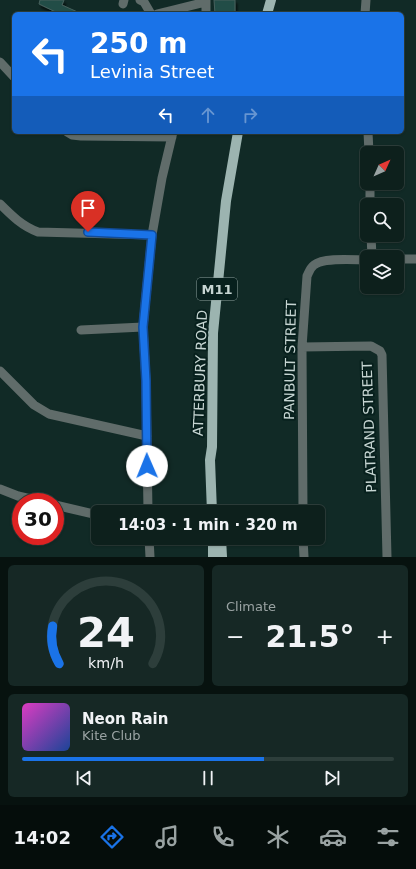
<!DOCTYPE html>
<html lang="en">
<head>
<meta charset="utf-8">
<style>
	body { margin:0; font-family:"DejaVu Sans",sans-serif; background:#162825; color:#f1f3f6; height:100vh; display:flex; flex-direction:column; font-size:15px; white-space:nowrap }
	* { box-sizing:border-box; margin:0 }
	p { font-size:13px; color:#9aa3a3 }
	.icon { flex:none; width:22px; height:22px; fill:none; stroke:currentColor; stroke-width:2; stroke-linecap:round; stroke-linejoin:round }
	.map { position:relative; height:557px; overflow:hidden }
	.panel { display:flex; flex-direction:column; gap:8px; padding:8px; background:#07120f; flex:1 }
	.panel>* { flex:none }
	.banner { position:absolute; left:12px; top:12px; width:392px; height:122px; border-radius:6px; box-shadow:0 1px 3px #0004,0 0 0 1px #2d3e3b; background:#1a73e8; color:#fff; overflow:hidden }
	.needle { width:26px; rotate:45deg }
	.controls { position:absolute; left:360px; top:146px; display:grid; gap:8px }
	.controls a { display:grid; place-items:center; width:44px; height:44px; border-radius:6px; background:#0d201c; box-shadow:0 1px 3px #0004,0 0 0 1px #2d3e3b; font-size:20px }
	.speed { position:absolute; left:12px; top:493px; display:flex; gap:8px; font-size:20px; font-weight:700; text-align:center }
	.speed>* { display:grid; place-content:center; width:52px; height:52px; border-radius:50%; background:#0d201c; box-shadow:0 1px 3px #0004,0 0 0 1px #2d3e3b; line-height:1 }
	.speed .limit { border:6px solid #d22; background:#fff; color:#111 }
	.pin { position:absolute; display:grid; place-items:center; width:34px; height:34px; color:#fff; margin:-41px -17px; border-radius:50% 50% 50% 0; rotate:-45deg; box-shadow:0 0 4px #0007 }
	.pin .icon { rotate:45deg }
	.me { position:absolute; width:44px; margin:-22px; rotate:359deg; stroke-linejoin:round; filter:drop-shadow(0 0 3px #0008) }
	.turn { display:flex; align-items:center; gap:14px; height:84px; padding:0 12px; font-size:18px }
	.turn .icon { width:52px; height:52px; stroke-width:2.5 }
	.turn b { display:block; font-size:28px; line-height:34px }
	.lanes { display:flex; align-items:center; height:38px; padding:0 12px; background:#0003; justify-content:center; gap:20px; direction:ltr }
	.lanes .off { opacity:.35 }
	.big { font-size:30px; font-weight:700; line-height:1.1 }
	.panel .card { flex:1; display:flex; flex-direction:column; justify-content:center; gap:6px; min-width:0; padding:0 14px; border-radius:6px; background:#162825 }
	.panel .dial { align-items:center; gap:0 }
	.dial svg { height:104px; overflow:visible; fill:none; stroke:#2d3e3b; stroke-width:7; stroke-linecap:round; text-anchor:middle }
	.dial text { fill:#f1f3f6; stroke:none }
	.song { display:flex; align-items:center; gap:12px }
	.cover { width:48px; height:48px; border-radius:6px; background:linear-gradient(135deg,hsl(310 70% 55%),hsl(220 70% 35%)) }
	.played { height:4px; border-radius:2px; background:linear-gradient(90deg,#1a73e8 65%,#2d3e3b 65%) }
	.keys { display:flex; justify-content:space-around; direction:ltr }
	.heat { display:flex; justify-content:space-between; align-items:center; font-size:22px; direction:ltr }
	.panel .tiles { flex:1; display:grid; gap:8px; grid-template-columns:1fr 1fr }
	.card:last-child { grid-column:span 2 }
	.trip { position:absolute; left:91px; top:505px; width:234px; height:40px; border-radius:6px; background:#0d201c; box-shadow:0 1px 3px #0004,0 0 0 1px #2d3e3b; font-weight:700; line-height:40px; text-align:center }
	.dock { display:flex; height:64px; justify-content:space-around; align-items:center; background:#050d0b; color:#9aa3a3 }
	.dock .icon { width:28px; height:28px }
	.dock .selected { color:#1a73e8 }
	.dock b { font-size:18px; color:#f1f3f6 }
	.map>svg:first-child { display:block }
	.building { fill:#234d47; stroke:#47615d; filter:url(#shadow) }
	.lines { fill:none; stroke-linecap:round; stroke-linejoin:round }
	.minor { stroke:#606c6a; stroke-width:9 }
	.major { stroke:#9cb4b0; stroke-width:10 }
	.route-casing { stroke:#114b97; stroke-width:10 }
	.route { stroke:#1a73e8; stroke-width:7 }
	.labels { text-anchor:middle; stroke-width:4; stroke-linejoin:round; paint-order:stroke }
	.shield { fill:#07201d; stroke:#8d9f9c; stroke-width:1 }
	.shield-label { font-size:13px; font-weight:bold; fill:#c6d5d2 }
	.street-label { font-size:14px; fill:#c6d5d2; stroke:#07201d }
</style>
</head>
<body>
<div class="map">
<svg width="416" height="557" viewBox="0 0 416 557">
	<defs>
		<filter id="shadow"><feDropShadow dx="2" dy="3.5" stdDeviation="1" flood-color="#0009"/></filter>
	</defs>
	<rect width="100%" height="100%" fill="#112a26"/>
	<path class="building" d="M40 0H64L62 5 82 14H60L39 4Z
		M214 0H235V14H215Z"/>
	<g class="lines">
		<path class="minor" d="M140 0 144 2 151 14
			M123 4 124 0
			M157 14 206 2
			M206 14V0
			M365 14 366 0
			M0 62 14 77
			M67 132 72 135 81 136 172 137
			M368 132 369 153
			M370 183V205
			M0 204C12 216 22 226 38 232L152 235
			M371 235 372 257
			M397 259H416
			M81 330 143 327
			M302 347 371 346 380 351 382 355 387 557
			M0 371 34 405 49 414 147 436
			M0 489 18 496 44 502
			M55 505 98 515
			M148 512 146 381 143 327 152 235 162 178 173 132
			M303 512 302 347 307 276C309 272 310 268 314 265 324 257 354 260 367 260
			M149 538 150 557
			M303 538 304 557"/>
		<path class="major" d="M267 14 271 0
			M212 512 210 460 212 447 213 333 226 201 238 132
			M213 538V557
			M221 538 222 557"/>
	</g>
	<g class="lines">
		<g class="route-casing">
			<path id="route" d="M88 232 152 235 143 327 146 381 147 466"/>
		</g>
		<use href="#route" class="route"/>
	</g>
	<g class="labels">
		<rect class="shield" x="197" y="278" width="40" height="22" rx="3"/>
		<g class="shield-label">
			<text x="217" y="294">M11</text>
		</g>
		<g class="street-label">
			<text transform="translate(290 360) rotate(-89)" y="5">PANBULT STREET</text>
			<text transform="translate(200 373) rotate(-88)" y="5">ATTERBURY ROAD</text>
			<text transform="translate(369 427) rotate(-92)" y="5">PLATRAND STREET</text>
		</g>
	</g>
</svg>
<div class="controls">
<a><svg class="needle" viewBox="-14 -14 28 28"><path d="M0-13l5 13h-10z" fill="#e53935"/><path d="M0 13l5-13h-10z" fill="#9aa3a3"/></svg></a>
<a><svg class="icon" aria-label="search" viewBox="0 0 24 24"><circle cx="10" cy="10" r="6"/><path d="M15 15l6 6"/></svg></a>
<a><svg class="icon" aria-label="layers" viewBox="0 0 24 24"><path d="M12 4l9 5-9 5-9-5zM3 14l9 5 9-5"/></svg></a>
</div>
<div class="speed"><div class="limit">30</div></div>
<div class="pin" style="left:88px;top:232px;background:#d93025"><svg class="icon" aria-label="arrive" viewBox="0 0 24 24"><path d="M6 21V4h12l-3 4 3 4H6"/></svg></div>
<svg class="me" style="left:147px;top:466px" viewBox="-20 -20 40 40"><circle r="19" fill="#fff"/><path d="M0-13L10 11 0 6-10 11z" fill="#1a73e8"/></svg>
<div class="trip">14:03 · 1 min · 320 m</div>
<div class="banner">
<div class="turn"><svg class="icon" aria-label="left" viewBox="0 0 24 24"><path d="M17 20v-9H6M10 6l-5 5 5 5"/></svg><div><b>250 m</b>Levinia Street</div></div>
<div class="lanes"><svg class="icon" aria-label="left" viewBox="0 0 24 24"><path d="M17 20v-9H6M10 6l-5 5 5 5"/></svg><svg class="icon off" aria-label="ahead" viewBox="0 0 24 24"><path d="M12 20V5M6 11l6-6 6 6"/></svg><svg class="icon off" aria-label="right" viewBox="0 0 24 24"><path d="M7 20v-9h11M14 6l5 5-5 5"/></svg></div>
</div>
</div>
<section class="panel">
<div class="tiles">
<div class="card dial"><svg viewBox="0 0 100 80">
<path d="M14 69A42 42 0 1 1 86 69"/>
<path d="M14 69A42 42 0 0 1 9 40" stroke="#1a73e8"/>
<text x="50" y="56" font-size="32" font-weight="700">24</text>
<text x="50" y="72" font-size="11">km/h</text>
</svg></div>
<div class="card"><p>Climate</p>
<div class="heat"><a>−</a><b class="big">21.5°</b><a>+</a></div>
</div>
<div class="card">
<div class="song"><i class="cover"></i><div><b>Neon Rain</b><p>Kite Club</p></div></div>
<div class="played"></div>
<div class="keys"><svg class="icon" aria-label="previous" viewBox="0 0 24 24"><path d="M18 5L8 12l10 7zM5 5v14"/></svg><svg class="icon" aria-label="pause" viewBox="0 0 24 24"><path d="M8 5v14M16 5v14"/></svg><svg class="icon" aria-label="next" viewBox="0 0 24 24"><path d="M6 5l10 7-10 7zM19 5v14"/></svg></div>
</div>
</div>
</section>
<nav class="dock">
<b>14:02</b>
<svg class="icon selected" aria-label="directions" viewBox="0 0 24 24"><path d="M12 3l9 9-9 9-9-9zM9 14v-3h6M13 9l2 2-2 2"/></svg>
<svg class="icon" aria-label="music" viewBox="0 0 24 24"><path d="M9 18V5l10-2v13"/><circle cx="6" cy="18" r="3"/><circle cx="16" cy="16" r="3"/></svg>
<svg class="icon" aria-label="phone" viewBox="0 0 24 24"><path d="M5 4h4l2 5-3 2q2 4 5 5l2-3 5 2v4C11 20 4 13 5 4z"/></svg>
<svg class="icon" aria-label="climate" viewBox="0 0 24 24"><path d="M12 3v18M4 7l16 10M4 17L20 7"/></svg>
<svg class="icon" aria-label="car" viewBox="0 0 24 24"><path d="M5 17H2v-5l4-1 3-4h7l3 4 3 1v5h-3M9 17h6M6 11h13"/><circle cx="7" cy="17" r="2"/><circle cx="17" cy="17" r="2"/></svg>
<svg class="icon" aria-label="filters" viewBox="0 0 24 24"><path d="M4 7h16M4 17h16"/><circle cx="9" cy="7" r="2"/><circle cx="15" cy="17" r="2"/></svg>
</nav>
</body>
</html>
